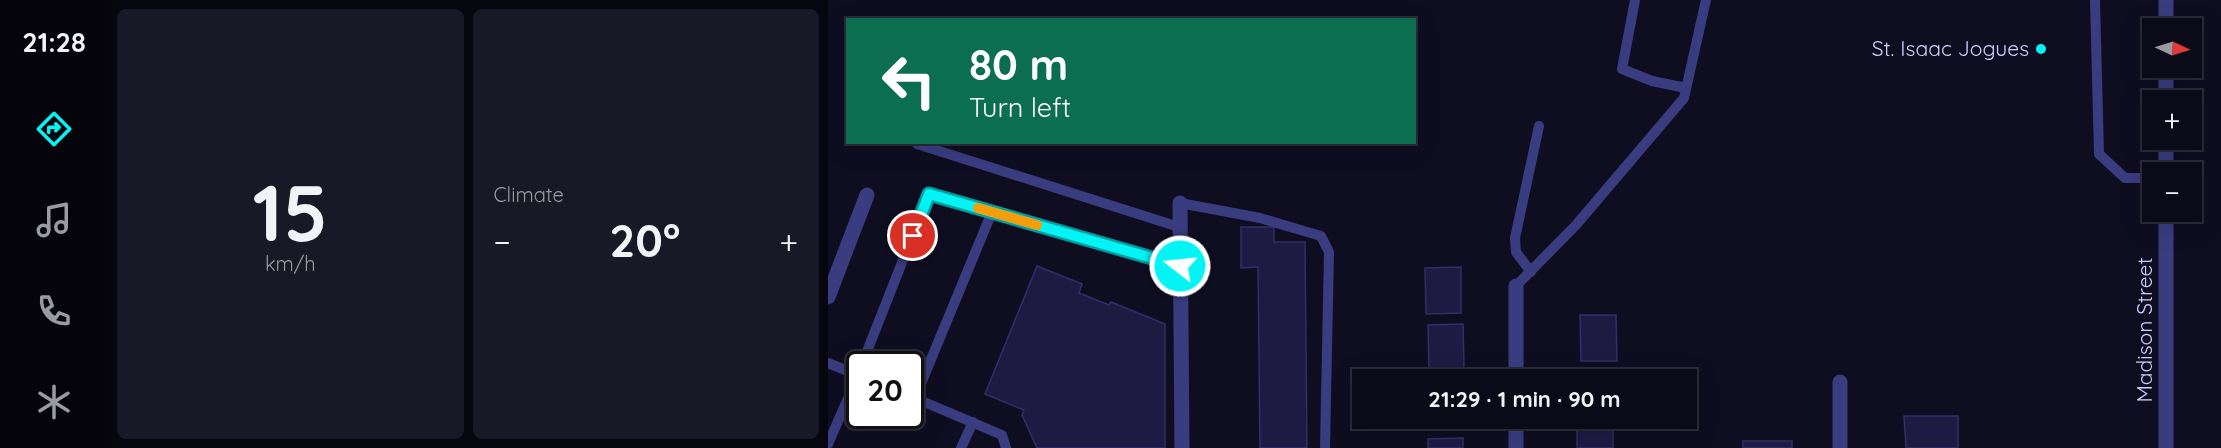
<!DOCTYPE html>
<html lang="en">
<head>
<meta charset="utf-8">
<style>
	body { margin:0; font-family:Quicksand,sans-serif; background:#191826; color:#f1f3f6; height:100vh; display:flex; flex-direction:column; font-size:22px; white-space:nowrap }
	* { box-sizing:border-box; margin:0 }
	p { font-size:20px; color:#9a9aa2 }
	.icon { flex:none; width:33px; height:33px; fill:none; stroke:currentColor; stroke-width:2; stroke-linecap:round; stroke-linejoin:round }
	.map { position:relative; flex:1; overflow:hidden }
	.panel { display:flex; flex-direction:column; gap:9px; padding:9px; background:#06060e; width:720px }
	.panel>* { flex:none }
	.top-card { position:absolute; left:18px; top:18px; width:570px; height:126px; border-radius:0px; box-shadow:0 6px 24px #0002,0 0 0 2px #2b2b38; background:#0b6e4f; color:#fff; overflow:hidden }
	.needle { width:39px; rotate:94deg }
	.controls { position:absolute; left:1314px; top:18px; display:grid; gap:12px }
	.controls a { display:grid; place-items:center; width:60px; height:60px; border-radius:0px; background:#0b0a19; box-shadow:0 6px 24px #0002,0 0 0 2px #2b2b38; font-size:30px }
	.speed { position:absolute; left:18px; top:351px; display:flex; gap:12px; font-size:30px; font-weight:700; text-align:center }
	.speed>* { display:grid; place-content:center; width:78px; height:78px; border-radius:50%; background:#0b0a19; box-shadow:0 6px 24px #0002,0 0 0 2px #2b2b38; line-height:1 }
	.speed .limit { border:3px solid #111; border-radius:9px; background:#fff; color:#111 }
	.pin { position:absolute; display:grid; place-items:center; width:51px; height:51px; color:#fff; margin:-26px; border:3px solid #fff; border-radius:50%; box-shadow:0 2px 6px #0007 }
	.me { position:absolute; width:66px; margin:-33px; rotate:286deg; stroke-linejoin:round; filter:drop-shadow(0 0 4px #0008) }
	.turn { display:flex; align-items:center; gap:21px; height:126px; padding:0 24px; font-size:27px }
	.turn .icon { width:78px; height:78px; stroke-width:2.5 }
	.turn b { display:block; font-size:42px; line-height:51px }
	.big { font-size:45px; font-weight:700; line-height:1.1 }
	.panel .widget { flex:1; display:flex; flex-direction:column; justify-content:center; gap:9px; min-width:0; padding:0 21px; border-radius:9px; background:#191826 }
	.panel .dial { align-items:center; gap:0 }
	.dial b { font-size:78px; line-height:1 }
	.heat { display:flex; justify-content:space-between; align-items:center; font-size:33px; direction:ltr }
	.panel .tiles { flex:1; display:grid; gap:9px; grid-template-columns:repeat(2,1fr) }
	.trip { position:absolute; left:524px; top:369px; width:345px; height:60px; border-radius:0px; background:#0b0a19; box-shadow:0 6px 24px #0002,0 0 0 2px #2b2b38; font-weight:700; line-height:60px; text-align:center }
	main { display:flex; flex:1; min-height:0 }
	.tabs { display:flex; flex-direction:column; width:108px; justify-content:space-around; align-items:center; background:#04040a; color:#9a9aa2 }
	.tabs .icon { width:42px; height:42px }
	.tabs .on { color:#04f3f5 }
	.tabs b { font-size:27px; color:#f1f3f6 }
	.map>svg:first-child { display:block }
	.building { fill:#1f1a42; stroke:#332d6d; stroke-width:1.5 }
	.lines { fill:none; stroke-linecap:round; stroke-linejoin:round }
	.service { stroke:#393d80; stroke-width:10 }
	.minor { stroke:#393d80; stroke-width:15 }
	.route-casing { stroke:#039e9f; stroke-width:15 }
	.route { stroke:#04f3f5; stroke-width:10 }
	.slow { stroke:#f59e0b; stroke-width:10 }
	.poi-dot { fill:#04f3f5; stroke:#0f0e21; stroke-width:2 }
	.labels { text-anchor:middle; stroke-width:6; stroke-linejoin:round; paint-order:stroke }
	.poi-label { font-size:21px; fill:#d0cffe; stroke:#0f0e21; text-anchor:end }
	.street-label { font-size:21px; fill:#d0cffe; stroke:#0f0e21 }
</style>
</head>
<body>
<main>
<nav class="tabs">
<b>21:28</b>
<svg class="icon on" aria-label="directions" viewBox="0 0 24 24"><path d="M12 3l9 9-9 9-9-9zM9 14v-3h6M13 9l2 2-2 2"/></svg>
<svg class="icon" aria-label="music" viewBox="0 0 24 24"><path d="M9 18V5l10-2v13"/><circle cx="6" cy="18" r="3"/><circle cx="16" cy="16" r="3"/></svg>
<svg class="icon" aria-label="phone" viewBox="0 0 24 24"><path d="M5 4h4l2 5-3 2q2 4 5 5l2-3 5 2v4C11 20 4 13 5 4z"/></svg>
<svg class="icon" aria-label="climate" viewBox="0 0 24 24"><path d="M12 3v18M4 7l16 10M4 17L20 7"/></svg>
</nav>
<section class="panel">
<div class="tiles">
<div class="widget dial"><b>15</b><p>km/h</p></div>
<div class="widget"><p>Climate</p>
<div class="heat"><a>−</a><b class="big">20°</b><a>+</a></div>
</div>
</div>
</section>
<div class="map">
<svg width="1393" height="448" viewBox="0 0 1393 448">
	<rect width="100%" height="100%" fill="#0f0e21"/>
	<path class="building" d="M413 227H446V242H477L479 448H432L430 267 413 268Z
		M209 266 254 284 251 293 281 305 283 302 337 324V448H209L194 415 196 410 157 394Z
		M633 267V313L598 314 597 268Z
		M752 315H788L789 361H753Z
		M635 324 636 370H601L600 325Z
		M751 369H786V380H751Z
		M1076 416H1130V448H1078Z
		M601 418H636V428H601Z
		M785 428V448H749V429Z
		M635 438V448H600V439Z
		M915 441H964V448H915Z"/>
	<g class="lines">
		<path class="service" d="M807 0 794 69 824 81 858 88
			M1267 0 1271 154 1297 178H1324
			M89 144 351 227
			M352 203 432 218 493 236 501 252 497 448
			M703 272 688 252 687 238 711 126
			M688 286 748 225 856 98 878 0
			M0 363 32 376
			M34 364 101 194 352 266
			M82 396 174 435 178 448
			M87 398 164 212
			M0 444 32 371
			M133 448 145 422"/>
		<path class="minor" d="M1338 28V0
			M1338 100V68
			M1338 172V140
			M352 203 354 448
			M688 286V380
			M0 297 39 195
			M688 418V448
			M1012 448V382
			M1338 448V212"/>
	</g>
	<g class="lines">
		<g class="route-casing">
			<path id="route" d="M85 236 101 194 352 266"/>
		</g>
		<use href="#route" class="route"/>
		<path class="slow" d="M150 208 209 225"/>
	</g>
	<circle class="poi-dot" cx="1213" cy="49" r="6"/>
	<g class="labels">
		<g class="poi-label">
			<text x="1201" y="56">St. Isaac Jogues</text>
		</g>
		<g class="street-label">
			<text transform="translate(1317 330) rotate(-90)" y="7">Madison Street</text>
		</g>
	</g>
</svg>
<div class="controls">
<a><svg class="needle" viewBox="-14 -14 28 28"><path d="M0-13l5 13h-10z" fill="#e53935"/><path d="M0 13l5-13h-10z" fill="#9a9aa2"/></svg></a>
<a>+</a>
<a>−</a>
</div>
<div class="speed"><div class="limit">20</div></div>
<div class="pin" style="left:85px;top:236px;background:#d93025"><svg class="icon" aria-label="arrive" viewBox="0 0 24 24"><path d="M6 21V4h12l-3 4 3 4H6"/></svg></div>
<svg class="me" style="left:352px;top:266px" viewBox="-20 -20 40 40"><circle r="17" fill="#04f3f5" stroke="#fff" stroke-width="3"/><path d="M0-11L8 9 0 5-8 9z" fill="#fff"/></svg>
<div class="trip">21:29 · 1 min · 90 m</div>
<div class="top-card">
<div class="turn"><svg class="icon" aria-label="left" viewBox="0 0 24 24"><path d="M17 20v-9H6M10 6l-5 5 5 5"/></svg><div><b>80 m</b>Turn left</div></div>
</div>
</div>
</main>
</body>
</html>
